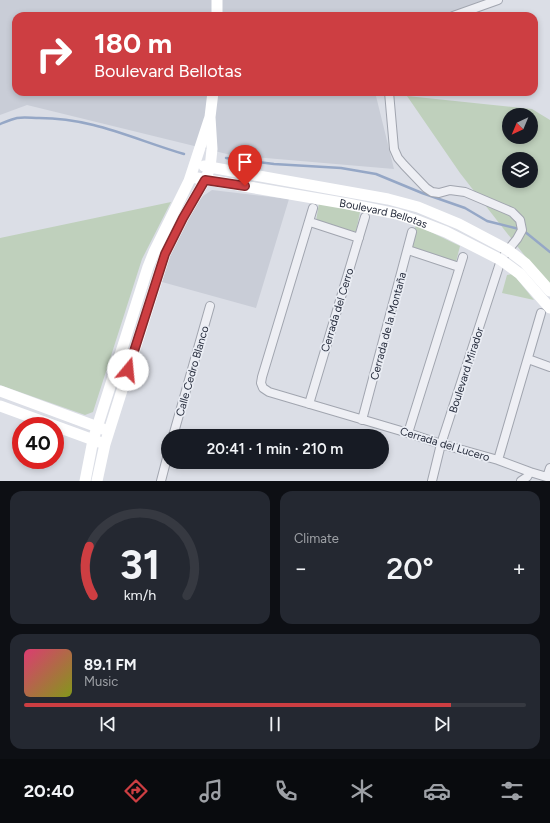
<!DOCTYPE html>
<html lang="en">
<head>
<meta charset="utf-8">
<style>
	body { margin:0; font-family:Figtree,sans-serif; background:#242831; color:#f1f3f6; height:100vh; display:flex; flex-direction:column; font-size:15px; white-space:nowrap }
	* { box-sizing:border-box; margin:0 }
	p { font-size:13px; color:#9ea1a6 }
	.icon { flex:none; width:22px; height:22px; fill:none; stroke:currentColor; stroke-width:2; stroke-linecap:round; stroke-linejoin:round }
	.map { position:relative; height:481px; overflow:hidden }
	.drawer { display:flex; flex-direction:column; gap:10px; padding:10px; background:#0d0f14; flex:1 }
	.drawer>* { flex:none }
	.banner { position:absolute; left:12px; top:12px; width:526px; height:84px; border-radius:12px; box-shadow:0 2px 6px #0003; background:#cd3e42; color:#fff; overflow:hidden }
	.needle { width:26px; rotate:224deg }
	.buttons { position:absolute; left:502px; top:108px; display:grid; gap:8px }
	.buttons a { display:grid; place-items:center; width:36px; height:36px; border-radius:50%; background:#171b24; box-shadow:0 2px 6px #0003; font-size:20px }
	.speed { position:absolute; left:12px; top:417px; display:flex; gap:8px; font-size:20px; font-weight:700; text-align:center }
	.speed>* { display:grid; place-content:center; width:52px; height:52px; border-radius:50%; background:#171b24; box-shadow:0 2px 6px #0003; line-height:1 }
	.speed .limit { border:6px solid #d22; background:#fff; color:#111 }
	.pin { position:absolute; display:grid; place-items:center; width:34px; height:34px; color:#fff; margin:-41px -17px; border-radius:50% 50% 50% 0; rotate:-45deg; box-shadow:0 0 4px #0007 }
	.pin .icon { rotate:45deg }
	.me { position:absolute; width:44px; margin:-22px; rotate:17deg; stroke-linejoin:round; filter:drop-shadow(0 0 3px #0008) }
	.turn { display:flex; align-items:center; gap:14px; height:84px; padding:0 16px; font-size:18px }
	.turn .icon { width:52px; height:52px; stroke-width:2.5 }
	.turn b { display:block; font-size:28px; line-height:34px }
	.big { font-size:30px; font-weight:600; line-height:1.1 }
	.drawer .tile { flex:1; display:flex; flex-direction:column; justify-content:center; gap:6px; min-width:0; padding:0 14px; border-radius:12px; background:#242831 }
	.drawer .dial { align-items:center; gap:0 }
	.dial svg { height:104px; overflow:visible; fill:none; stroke:#363941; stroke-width:7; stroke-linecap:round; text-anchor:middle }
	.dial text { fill:#f1f3f6; stroke:none }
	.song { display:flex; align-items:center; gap:12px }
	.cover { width:48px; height:48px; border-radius:6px; background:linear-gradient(135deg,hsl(340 70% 55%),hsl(70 70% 35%)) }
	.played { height:4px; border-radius:2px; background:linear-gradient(90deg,#cd3e42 85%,#363941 85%) }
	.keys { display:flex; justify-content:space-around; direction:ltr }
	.heat { display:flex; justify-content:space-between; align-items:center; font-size:22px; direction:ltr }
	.drawer .tiles { flex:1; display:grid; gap:10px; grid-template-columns:1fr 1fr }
	.tile:last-child { grid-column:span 2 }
	.trip { position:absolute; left:161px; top:429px; width:228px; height:40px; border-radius:20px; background:#171b24; box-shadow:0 2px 6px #0003; font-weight:600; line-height:40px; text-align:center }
	.tabs { display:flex; height:64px; justify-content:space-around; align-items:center; background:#090b0e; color:#9ea1a6 }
	.tabs .icon { width:28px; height:28px }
	.tabs .active { color:#cd3e42 }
	.tabs b { font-size:18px; color:#f1f3f6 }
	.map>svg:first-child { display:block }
	.built { fill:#c9cdd7 }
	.green { fill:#bfd0bc; fill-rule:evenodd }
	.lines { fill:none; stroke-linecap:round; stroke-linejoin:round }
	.stream { stroke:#95a7c6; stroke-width:2.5 }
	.street-casing { stroke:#a1a5af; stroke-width:10 }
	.street { stroke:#eeeff4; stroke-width:8 }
	.secondary { stroke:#fff; stroke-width:11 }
	.route-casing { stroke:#85282b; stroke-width:10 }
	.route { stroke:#cd3e42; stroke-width:7 }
	.labels { text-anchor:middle; stroke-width:3.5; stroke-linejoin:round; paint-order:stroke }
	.street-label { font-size:11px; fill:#252b3b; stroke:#eaedf4 }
</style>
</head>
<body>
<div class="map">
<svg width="550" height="481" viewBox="0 0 550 481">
	<rect width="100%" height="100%" fill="#dbdee6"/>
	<path class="built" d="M0 0H489L447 16H16V92H375L394 169 231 155 27 105 0 115Z
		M212 190 289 199 256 308 162 282 169 253 191 211 203 196Z"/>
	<path class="green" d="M407 96 532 109 550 120V288L460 173ZM509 115H531V137H509ZM509 159H531V181H509Z
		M171 202 142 259 93 412 85 415 0 385V238Z
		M319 203 360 212 356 232 316 221Z
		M416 225 460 246 456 262 409 247Z
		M513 274 534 300 502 293 507 275Z"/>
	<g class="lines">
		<path class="stream" d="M0 124C5 122 12 119 17 118 24 117 32 118 39 118 93 118 133 139 184 154
			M226 158 274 164 341 168 376 174 422 193 465 208 487 221 519 229
			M524 231 550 252"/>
		<g class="street-casing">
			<path id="street" d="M453 16 498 0
				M389 92 394 149 398 158 404 165 426 188 432 192 439 193 450 190 465 192 512 212 520 220 522 230 517 239 508 250 501 260 441 444 432 481
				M313 208 262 377 261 383 263 388 269 392 408 433 441 444 498 460 530 472 550 478
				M310 222 359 238
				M408 250 459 267
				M528 359 550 367
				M309 404 365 217
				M362 420 412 232
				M408 433 463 257
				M173 436 210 306
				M498 460 541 313
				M547 477 550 468
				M161 481 168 454
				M521 481 527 477 530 472"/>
		</g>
		<use href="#street" class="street"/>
		<g class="secondary">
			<path d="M217 16V0"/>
			<path d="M204 166 388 199 418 207 459 224 508 250 525 263 550 291"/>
			<path id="s1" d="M191 177 348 204 397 214 415 220 446 232 501 260 520 274 550 308"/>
			<path d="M0 391 103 429"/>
			<path d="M0 406 99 442"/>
			<path d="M85 481 93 440 148 267 154 252 189 181 209 120"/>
			<path d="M97 481 105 444 165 254 183 218 205 180 210 168 212 149 210 117 213 92"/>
		</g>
	</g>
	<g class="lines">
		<g class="route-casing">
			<path id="route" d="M128 370 165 254 183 218 205 180 245 186"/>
		</g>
		<use href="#route" class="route"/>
	</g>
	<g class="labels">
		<g class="street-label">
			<text dy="4" stroke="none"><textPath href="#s1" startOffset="196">Boulevard Bellotas</textPath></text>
			<text transform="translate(337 310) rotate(-73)" y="4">Cerrada del Cerro</text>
			<text transform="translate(388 326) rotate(-75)" y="4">Cerrada de la Montaña</text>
			<text transform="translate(466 370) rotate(-72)" y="4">Boulevard Mirador</text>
			<text transform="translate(192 371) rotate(-74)" y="4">Calle Cedro Blanco</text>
			<text transform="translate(445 444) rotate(17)" y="4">Cerrada del Lucero</text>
		</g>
	</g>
</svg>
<div class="buttons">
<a><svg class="needle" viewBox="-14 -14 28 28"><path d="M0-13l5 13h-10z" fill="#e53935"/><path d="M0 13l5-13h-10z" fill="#9ea1a6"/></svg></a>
<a><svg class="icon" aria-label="layers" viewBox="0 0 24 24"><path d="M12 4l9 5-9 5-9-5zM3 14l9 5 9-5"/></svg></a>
</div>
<div class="speed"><div class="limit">40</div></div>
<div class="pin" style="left:245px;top:186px;background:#d93025"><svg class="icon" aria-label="arrive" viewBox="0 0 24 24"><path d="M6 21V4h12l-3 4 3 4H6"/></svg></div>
<svg class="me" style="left:128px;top:370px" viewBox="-20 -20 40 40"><circle r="19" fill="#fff"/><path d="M0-13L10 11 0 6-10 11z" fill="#cd3e42"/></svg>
<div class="trip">20:41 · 1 min · 210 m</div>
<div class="banner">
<div class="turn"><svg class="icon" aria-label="right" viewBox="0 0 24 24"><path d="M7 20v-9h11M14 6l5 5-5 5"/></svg><div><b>180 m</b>Boulevard Bellotas</div></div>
</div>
</div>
<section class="drawer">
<div class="tiles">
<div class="tile dial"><svg viewBox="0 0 100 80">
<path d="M14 69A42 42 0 1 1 86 69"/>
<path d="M14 69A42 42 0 0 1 11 31" stroke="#cd3e42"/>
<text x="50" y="56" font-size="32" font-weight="700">31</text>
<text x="50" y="72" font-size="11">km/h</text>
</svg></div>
<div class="tile"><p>Climate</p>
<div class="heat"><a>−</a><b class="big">20°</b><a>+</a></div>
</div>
<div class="tile">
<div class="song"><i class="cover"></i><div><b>89.1 FM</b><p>Music</p></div></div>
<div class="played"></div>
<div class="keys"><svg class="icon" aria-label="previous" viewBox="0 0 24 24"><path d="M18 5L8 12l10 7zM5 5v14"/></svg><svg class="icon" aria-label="pause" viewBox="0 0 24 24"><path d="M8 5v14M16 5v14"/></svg><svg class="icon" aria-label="next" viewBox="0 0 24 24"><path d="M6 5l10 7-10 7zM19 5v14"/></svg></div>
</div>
</div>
</section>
<nav class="tabs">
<b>20:40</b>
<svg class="icon active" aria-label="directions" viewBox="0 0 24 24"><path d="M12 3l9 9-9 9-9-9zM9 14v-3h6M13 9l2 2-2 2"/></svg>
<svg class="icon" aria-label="music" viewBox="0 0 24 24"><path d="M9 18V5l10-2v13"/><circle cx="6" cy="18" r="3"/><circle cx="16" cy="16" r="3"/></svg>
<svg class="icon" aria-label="phone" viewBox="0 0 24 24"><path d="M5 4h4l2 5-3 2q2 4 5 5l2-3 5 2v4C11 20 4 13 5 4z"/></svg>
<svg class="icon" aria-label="climate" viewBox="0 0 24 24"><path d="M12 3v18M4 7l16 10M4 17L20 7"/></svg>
<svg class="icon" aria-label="car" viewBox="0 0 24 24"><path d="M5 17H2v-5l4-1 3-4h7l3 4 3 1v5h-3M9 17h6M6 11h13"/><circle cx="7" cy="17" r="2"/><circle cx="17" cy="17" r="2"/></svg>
<svg class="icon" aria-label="filters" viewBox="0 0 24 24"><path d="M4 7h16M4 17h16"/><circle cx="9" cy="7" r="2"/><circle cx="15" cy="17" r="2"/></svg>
</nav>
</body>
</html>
